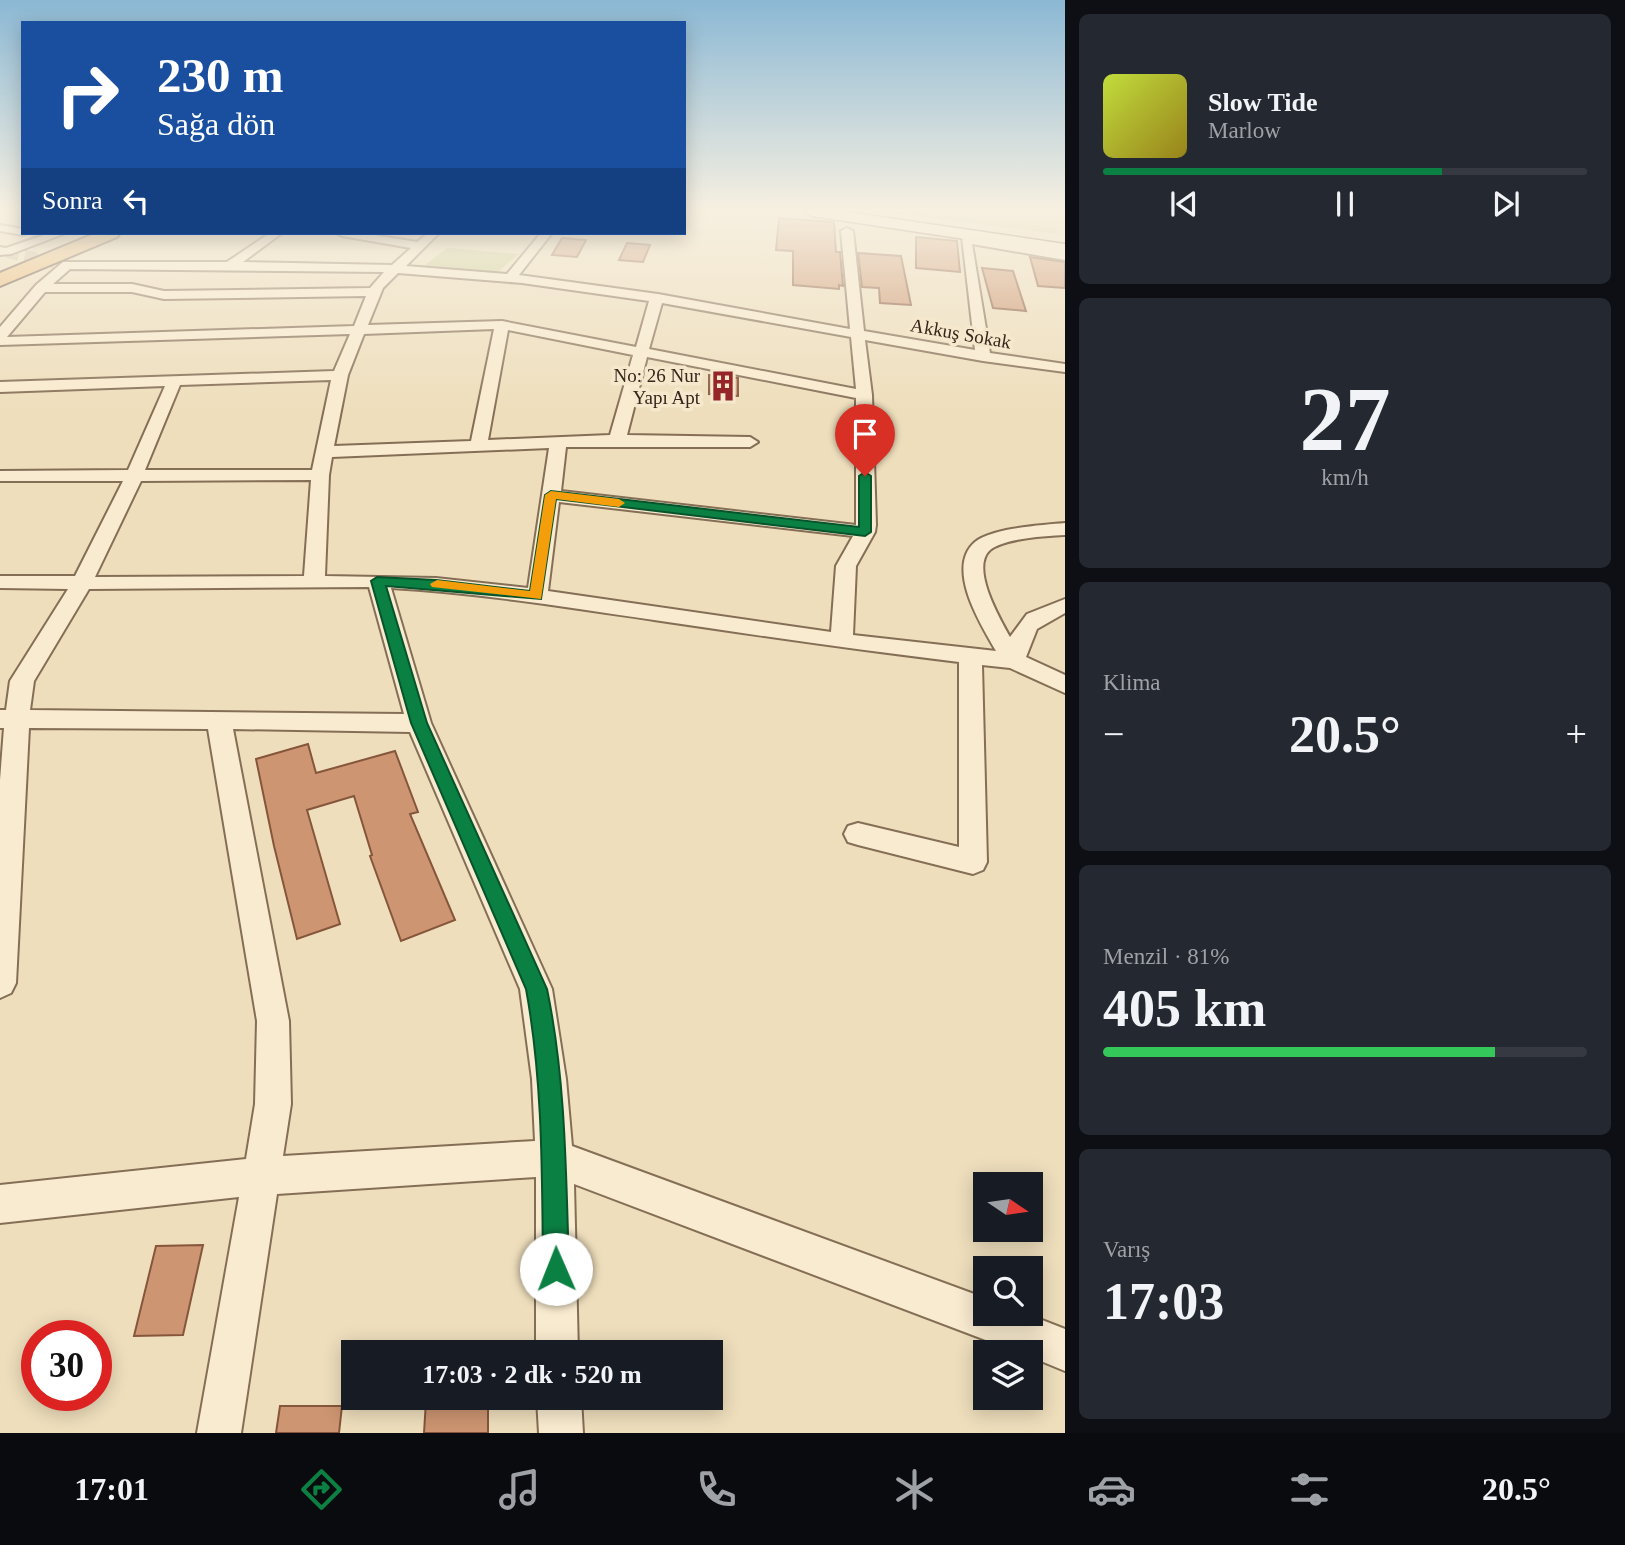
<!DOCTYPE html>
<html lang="tr">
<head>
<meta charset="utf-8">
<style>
	body { margin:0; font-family:"Times New Roman",serif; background:#242831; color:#f1f3f6; height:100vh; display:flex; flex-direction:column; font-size:26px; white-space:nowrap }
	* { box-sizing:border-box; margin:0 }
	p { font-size:23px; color:#9ea1a6 }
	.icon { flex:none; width:38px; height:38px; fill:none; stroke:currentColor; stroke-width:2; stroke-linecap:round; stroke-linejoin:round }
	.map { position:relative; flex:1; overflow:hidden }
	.sheet { display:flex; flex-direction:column; gap:14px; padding:14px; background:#0d0f14; width:560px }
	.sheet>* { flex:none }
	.banner { position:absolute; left:21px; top:21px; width:665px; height:214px; border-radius:0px; box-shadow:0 4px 18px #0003; background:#1a4fa0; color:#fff; overflow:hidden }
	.needle { width:46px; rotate:103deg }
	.controls { position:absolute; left:973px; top:1172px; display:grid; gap:14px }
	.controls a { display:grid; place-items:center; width:70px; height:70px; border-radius:0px; background:#171b24; box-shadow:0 4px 18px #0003; font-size:35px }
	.speed { position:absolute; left:21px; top:1320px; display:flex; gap:14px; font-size:35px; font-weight:700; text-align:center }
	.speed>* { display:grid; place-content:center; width:91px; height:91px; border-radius:50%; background:#171b24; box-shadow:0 4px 18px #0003; line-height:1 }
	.speed .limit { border:10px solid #d22; background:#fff; color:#111 }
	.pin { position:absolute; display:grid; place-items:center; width:60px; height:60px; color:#fff; margin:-72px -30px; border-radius:50% 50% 50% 0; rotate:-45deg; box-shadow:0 0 7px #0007 }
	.pin .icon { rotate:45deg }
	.me { position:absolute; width:77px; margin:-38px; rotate:359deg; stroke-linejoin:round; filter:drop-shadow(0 0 5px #0008) }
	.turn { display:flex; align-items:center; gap:24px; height:147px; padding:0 21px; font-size:32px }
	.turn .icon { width:91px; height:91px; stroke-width:2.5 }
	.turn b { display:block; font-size:49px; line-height:60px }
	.then { display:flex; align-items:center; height:66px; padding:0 21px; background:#0003; gap:14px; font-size:26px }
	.big { font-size:52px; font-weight:800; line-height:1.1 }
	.sheet .card { flex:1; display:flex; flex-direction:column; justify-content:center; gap:10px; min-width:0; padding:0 24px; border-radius:10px; background:#242831 }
	.sheet .dial { align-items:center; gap:0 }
	.dial b { font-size:91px; line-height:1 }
	.song { display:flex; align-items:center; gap:21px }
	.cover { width:84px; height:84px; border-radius:10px; background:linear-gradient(135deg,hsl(70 70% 55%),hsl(50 70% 35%)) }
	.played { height:7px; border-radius:4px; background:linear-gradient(90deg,#0b8043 70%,#363941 70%) }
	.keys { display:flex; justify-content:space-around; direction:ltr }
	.heat { display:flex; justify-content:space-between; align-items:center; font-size:38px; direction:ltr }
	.charge { height:10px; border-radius:5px; background:linear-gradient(90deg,#34c759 81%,#363941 0) }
	.trip { position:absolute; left:341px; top:1340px; width:382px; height:70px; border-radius:0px; background:#171b24; box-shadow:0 4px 18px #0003; font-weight:800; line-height:70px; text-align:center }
	.tabs { display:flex; height:112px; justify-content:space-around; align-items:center; background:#090b0e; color:#9ea1a6 }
	.tabs .icon { width:49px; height:49px }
	.tabs .on { color:#0b8043 }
	.tabs b { font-size:32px; color:#f1f3f6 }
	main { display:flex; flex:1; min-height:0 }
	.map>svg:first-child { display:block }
	.farmland { fill:#e3d8aa }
	.green { fill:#c6cb91 }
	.building { fill:#cd9571; stroke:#85563b; stroke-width:2 }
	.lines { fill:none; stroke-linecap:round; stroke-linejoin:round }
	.minor-tunnel { stroke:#c9b99c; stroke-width:12; stroke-dasharray:12 6; stroke-linecap:butt }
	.minor-casing { stroke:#856e56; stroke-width:4 }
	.secondary-casing { stroke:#674f39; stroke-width:3 }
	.trunk-casing { stroke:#533c2b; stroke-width:4 }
	.minor { fill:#f9ebcf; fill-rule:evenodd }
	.secondary { fill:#f9ebcf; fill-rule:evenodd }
	.trunk { fill:#eab66e; fill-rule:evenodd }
	.route { fill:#0b8043; stroke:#07532c; stroke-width:2 }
	.slow { fill:#f59e0b }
	.labels { text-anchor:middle; stroke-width:7; stroke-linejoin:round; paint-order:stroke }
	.far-street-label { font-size:19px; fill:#34261b; stroke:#f5e8cc }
	.far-poi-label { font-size:19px; fill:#34261b; stroke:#f5e8cc; text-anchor:end }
</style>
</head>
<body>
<main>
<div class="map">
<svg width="1065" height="1433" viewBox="0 0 1065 1433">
	<rect width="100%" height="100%" fill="#eedebc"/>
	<path class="farmland" d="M901 211H1065V235L1059 234 1056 228Z"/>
	<path class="green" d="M874 211H901L1056 228 1059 234Z
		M447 248 519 254 496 273 423 267Z"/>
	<path class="building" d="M779 218 834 222 836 252H840L843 286 839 285V289L793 285V251L776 250Z
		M916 237 957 241 960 272 916 268Z
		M562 238 586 240 577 257 552 255Z
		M627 243 650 245 643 262 619 260Z
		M858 253 901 256 911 305 880 303 879 288 862 287Z
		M1030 257 1065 262V288L1038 286Z
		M982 268 1013 271 1026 311 993 308Z
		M709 375 738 378V396L709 394Z
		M308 744 316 773 395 751 418 812 410 814 455 920 401 941 370 856 372 855 354 796 307 810 340 924 297 939 274 846 256 759Z
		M203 1245 183 1335 134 1336 156 1246Z
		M426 1401H488V1433H424Z
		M280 1406H342L339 1433H276Z"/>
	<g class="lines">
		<path class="minor-tunnel" d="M7 252 67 265"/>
		<g class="minor-casing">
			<path id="minor" d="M0 225 23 229V233H28L23 235 0 231Z
				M847 228 853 231 864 331 975 350 962 237 1065 252V260L972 244 990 353 1065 364V372L983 361 865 340 872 395 876 525 875 532 856 566 853 635 996 651C981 625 945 568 975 542 992 528 1043 525 1065 523V535C1047 536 1004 538 990 550 970 568 1000 619 1010 637L1027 614 1065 599V613L1037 629 1026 657 1065 675V693L1010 668 982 665 987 862 983 870 973 874 858 845 848 842 844 834 848 826 858 823 959 847V662C857 650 755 635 654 620 566 607 479 593 391 588L431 723 552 989 566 1079 572 1146 985 1298V1314H1027L1065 1329V1371L1031 1357V1353H1020L574 1184 578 1353H536V1177L277 1194 241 1433H197L239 1197 0 1223V1185L246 1159 255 1104 257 1021 208 729 29 728 16 983 11 993 0 998V780L4 728H0V710H6L10 681 68 589 0 588V576H75L123 481H0V471L128 470 165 386 0 392V382L334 371 350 334 0 345V327L36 285 63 262H227L270 233H282L243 262 392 265 411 248 342 236 336 233H361L417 242 428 233H439L406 266 507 274 541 233H552L519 275 658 294 850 329 841 231ZM70 269 384 272 370 288 164 291 132 284H53ZM398 273 522 283 649 301 636 347 502 321 368 325 383 288ZM45 292H132L164 299 366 296 354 326 7 337ZM662 303 851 337 856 389 649 349ZM494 329 471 441 334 446 348 375 364 334ZM508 330 633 355 610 435 488 440ZM647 357 856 398V525L561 491 566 447H750L758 442 750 437 627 435ZM331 380 312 470H145L180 385ZM549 448 528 588 436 578 325 576 329 475 332 457ZM311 480 304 576 95 577 141 481ZM559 502 853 536 836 566 831 632 548 591ZM369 587 404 714 30 710 34 681 89 589ZM233 729 410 732 520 989 532 1079 535 1141 283 1156 291 1104 289 1021Z
				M50 233H66L11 254 0 255V247L6 248Z
				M537 1398H581L583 1433H539Z"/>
		</g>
		<g class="secondary-casing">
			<path id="secondary" d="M804 211H840L1065 244V254L812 216Z"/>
		</g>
		<g class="trunk-casing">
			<path id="trunk" d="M96 233H120L117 237 0 286V273Z"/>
		</g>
		<use href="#minor" class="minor"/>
		<use href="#secondary" class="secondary"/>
		<use href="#trunk" class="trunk"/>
	</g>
	<linearGradient id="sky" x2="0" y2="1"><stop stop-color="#8bb8d4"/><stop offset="0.51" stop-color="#f7f0e1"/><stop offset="1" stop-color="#f7f0e1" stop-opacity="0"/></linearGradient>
	<rect width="1065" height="411" fill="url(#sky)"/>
	<path class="route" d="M865 472 871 476V532L865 536 556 499 541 599 386 586 427 723 547 989C566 1080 566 1176 569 1269L565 1278 556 1282 547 1278 543 1269C542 1176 543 1081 526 989L411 723 371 581 377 577 436 580 530 591 545 495 551 491 859 527V476Z"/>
	<path class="slow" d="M551 491 619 499 625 503 619 507 556 499 541 599 432 587 430 584 437 580 530 591 545 495Z"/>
	<defs>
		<g id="building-bare" transform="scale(2.415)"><path d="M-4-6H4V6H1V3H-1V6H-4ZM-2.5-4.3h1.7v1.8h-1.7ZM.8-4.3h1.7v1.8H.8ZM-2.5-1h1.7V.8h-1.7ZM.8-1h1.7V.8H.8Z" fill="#952529" stroke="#f5e8cc" stroke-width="2.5" paint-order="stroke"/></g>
	</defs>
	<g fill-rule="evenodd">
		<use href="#building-bare" x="723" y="386"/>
	</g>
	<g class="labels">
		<g class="far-street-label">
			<text transform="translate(961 333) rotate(10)" y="7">Akkuş Sokak</text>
		</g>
		<g class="far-poi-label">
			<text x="700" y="382">No: 26 Nur<tspan x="700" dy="22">Yapı Apt</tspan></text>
		</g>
	</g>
</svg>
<div class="controls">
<a><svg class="needle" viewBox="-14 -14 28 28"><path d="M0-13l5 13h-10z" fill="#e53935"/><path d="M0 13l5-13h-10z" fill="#9ea1a6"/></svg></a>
<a><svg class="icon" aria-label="search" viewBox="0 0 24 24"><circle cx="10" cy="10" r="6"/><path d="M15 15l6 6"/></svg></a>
<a><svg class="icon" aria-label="layers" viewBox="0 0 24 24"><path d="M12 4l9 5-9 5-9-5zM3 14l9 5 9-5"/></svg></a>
</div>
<div class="speed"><div class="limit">30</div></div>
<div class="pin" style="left:865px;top:476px;background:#d93025"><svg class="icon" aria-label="arrive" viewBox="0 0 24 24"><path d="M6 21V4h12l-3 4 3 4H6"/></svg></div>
<svg class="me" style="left:556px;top:1269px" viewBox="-20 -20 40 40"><circle r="19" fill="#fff"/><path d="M0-13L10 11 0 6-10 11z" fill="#0b8043"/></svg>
<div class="trip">17:03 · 2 dk · 520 m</div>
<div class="banner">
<div class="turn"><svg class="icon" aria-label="right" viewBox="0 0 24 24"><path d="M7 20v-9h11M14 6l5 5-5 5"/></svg><div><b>230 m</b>Sağa dön</div></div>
<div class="then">Sonra<svg class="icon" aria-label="left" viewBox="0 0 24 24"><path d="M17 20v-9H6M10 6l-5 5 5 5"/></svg></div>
</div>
</div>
<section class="sheet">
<div class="card">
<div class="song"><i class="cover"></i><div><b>Slow Tide</b><p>Marlow</p></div></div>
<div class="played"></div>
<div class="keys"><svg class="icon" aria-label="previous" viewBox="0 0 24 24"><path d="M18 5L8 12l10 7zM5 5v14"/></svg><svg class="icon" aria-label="pause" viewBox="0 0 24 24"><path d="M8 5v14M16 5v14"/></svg><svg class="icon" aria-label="next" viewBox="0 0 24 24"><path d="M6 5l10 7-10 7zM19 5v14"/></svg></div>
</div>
<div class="card dial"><b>27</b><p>km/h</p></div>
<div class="card"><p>Klima</p>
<div class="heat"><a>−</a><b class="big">20.5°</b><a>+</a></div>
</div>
<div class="card"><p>Menzil · 81%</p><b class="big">405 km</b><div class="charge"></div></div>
<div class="card"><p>Varış</p><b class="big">17:03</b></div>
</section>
</main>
<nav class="tabs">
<b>17:01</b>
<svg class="icon on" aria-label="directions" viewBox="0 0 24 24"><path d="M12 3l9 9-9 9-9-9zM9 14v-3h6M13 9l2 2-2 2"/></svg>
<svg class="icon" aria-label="music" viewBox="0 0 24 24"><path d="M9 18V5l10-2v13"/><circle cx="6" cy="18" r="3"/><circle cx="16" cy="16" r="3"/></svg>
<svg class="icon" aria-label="phone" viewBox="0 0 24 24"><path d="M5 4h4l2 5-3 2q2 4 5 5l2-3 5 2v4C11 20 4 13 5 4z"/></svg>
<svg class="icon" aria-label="climate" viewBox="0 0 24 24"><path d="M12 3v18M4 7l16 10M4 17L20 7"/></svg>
<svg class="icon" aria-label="car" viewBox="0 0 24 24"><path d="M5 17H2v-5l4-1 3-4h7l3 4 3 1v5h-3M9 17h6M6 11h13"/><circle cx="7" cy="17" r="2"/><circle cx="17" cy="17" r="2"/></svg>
<svg class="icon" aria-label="filters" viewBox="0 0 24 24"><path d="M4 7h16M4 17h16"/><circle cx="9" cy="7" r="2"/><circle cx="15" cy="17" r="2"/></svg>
<b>20.5°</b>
</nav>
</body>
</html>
